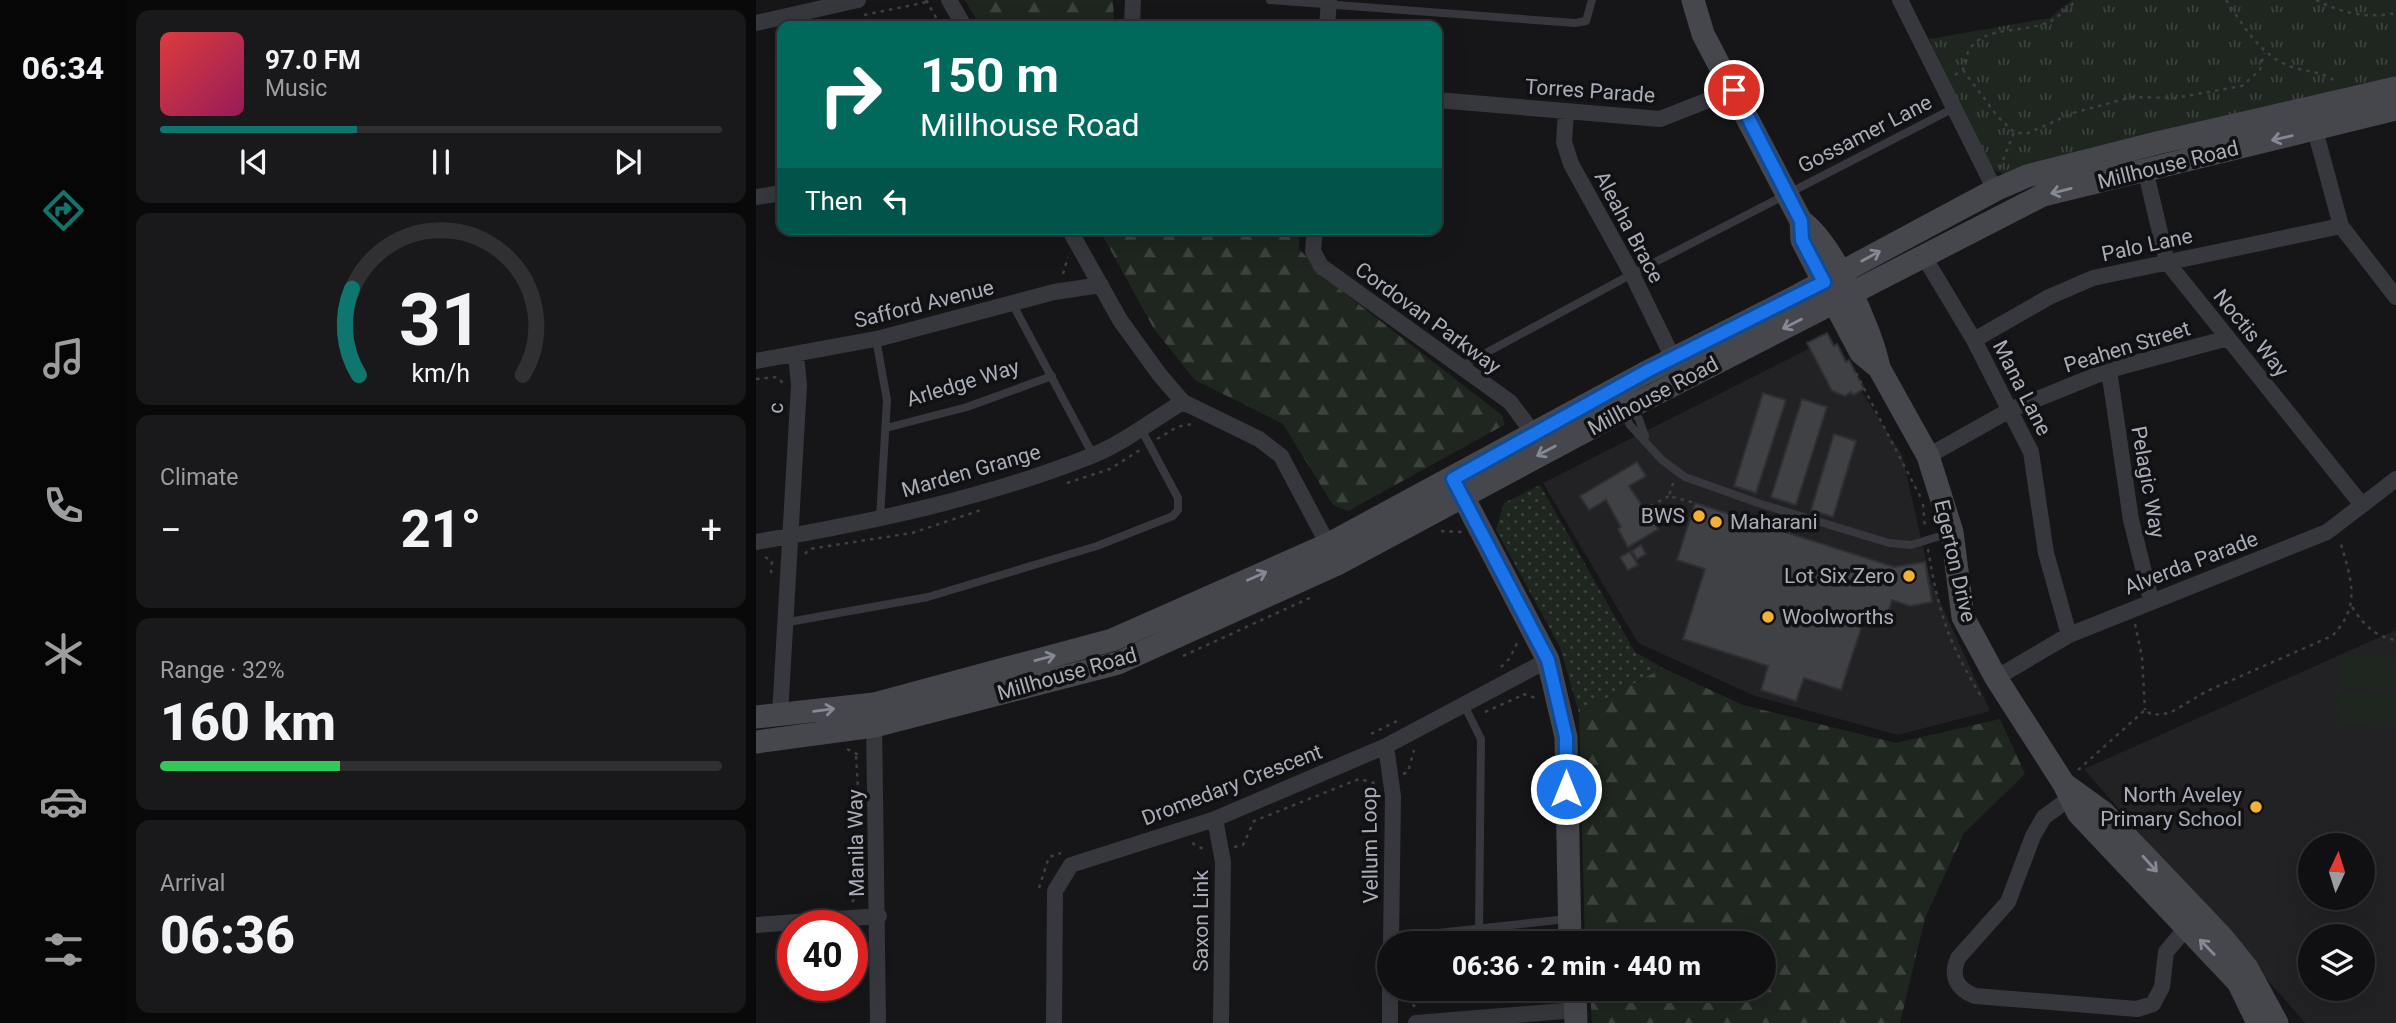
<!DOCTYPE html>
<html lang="en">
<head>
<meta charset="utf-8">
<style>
	body { margin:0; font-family:Roboto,sans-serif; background:#19191b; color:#f1f3f6; height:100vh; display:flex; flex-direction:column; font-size:26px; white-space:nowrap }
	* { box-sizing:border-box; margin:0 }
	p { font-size:23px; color:#9c9d9f }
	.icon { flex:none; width:38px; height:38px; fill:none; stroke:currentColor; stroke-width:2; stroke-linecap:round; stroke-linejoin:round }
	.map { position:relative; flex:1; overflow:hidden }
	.sheet { display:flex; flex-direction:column; gap:10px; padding:10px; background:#09090a; width:630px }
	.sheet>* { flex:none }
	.hud { position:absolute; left:21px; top:21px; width:665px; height:214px; border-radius:14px; box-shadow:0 7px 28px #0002,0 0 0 2px #303032; background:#00695c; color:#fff; overflow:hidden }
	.needle { width:46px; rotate:4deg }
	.buttons { position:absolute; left:1542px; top:833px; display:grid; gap:14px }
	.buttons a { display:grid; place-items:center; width:77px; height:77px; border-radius:50%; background:#101012; box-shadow:0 7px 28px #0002,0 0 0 2px #303032; font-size:35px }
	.speed { position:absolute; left:21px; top:910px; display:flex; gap:14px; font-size:35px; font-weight:700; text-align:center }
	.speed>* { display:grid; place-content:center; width:91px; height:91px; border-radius:50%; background:#101012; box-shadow:0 7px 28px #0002,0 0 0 2px #303032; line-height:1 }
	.speed .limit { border:10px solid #d22; background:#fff; color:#111 }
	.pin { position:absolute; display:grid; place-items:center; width:60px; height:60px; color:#fff; margin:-30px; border:4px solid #fff; border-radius:50%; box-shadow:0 2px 7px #0007 }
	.me { position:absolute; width:77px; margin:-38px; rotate:0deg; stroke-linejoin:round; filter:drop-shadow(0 0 5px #0008) }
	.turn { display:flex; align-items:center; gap:24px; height:147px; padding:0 28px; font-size:32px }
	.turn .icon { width:91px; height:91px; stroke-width:2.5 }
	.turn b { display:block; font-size:49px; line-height:60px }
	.then { display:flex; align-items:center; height:66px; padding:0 28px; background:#0003; gap:14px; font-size:26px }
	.big { font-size:52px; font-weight:800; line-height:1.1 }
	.sheet .widget { flex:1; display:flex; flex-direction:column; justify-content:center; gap:10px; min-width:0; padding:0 24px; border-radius:14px; background:#19191b }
	.sheet .dial { align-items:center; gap:0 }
	.dial svg { height:182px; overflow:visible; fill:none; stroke:#303032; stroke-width:7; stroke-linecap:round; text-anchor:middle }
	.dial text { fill:#f1f3f6; stroke:none }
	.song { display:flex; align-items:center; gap:21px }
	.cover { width:84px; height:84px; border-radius:10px; background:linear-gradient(135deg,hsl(0 70% 55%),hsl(330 70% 35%)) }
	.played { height:7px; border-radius:4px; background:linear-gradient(90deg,#0f766e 35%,#303032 35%) }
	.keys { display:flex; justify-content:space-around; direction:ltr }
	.heat { display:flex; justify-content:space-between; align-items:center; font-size:38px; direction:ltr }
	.charge { height:10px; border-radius:5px; background:linear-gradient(90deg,#34c759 32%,#303032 0) }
	.trip { position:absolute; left:621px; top:931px; width:399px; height:70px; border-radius:35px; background:#101012; box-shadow:0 7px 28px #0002,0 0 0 2px #303032; font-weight:800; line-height:70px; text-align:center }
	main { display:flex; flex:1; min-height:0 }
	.menu { display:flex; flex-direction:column; width:126px; justify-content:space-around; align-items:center; background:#060607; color:#9c9d9f }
	.menu .icon { width:49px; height:49px }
	.menu .on { color:#0f766e }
	.menu b { font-size:32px; color:#f1f3f6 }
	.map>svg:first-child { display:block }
	.built { fill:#222225; fill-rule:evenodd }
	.grass { fill:url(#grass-dots) }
	.forest { fill:url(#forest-firs) }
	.park { fill:url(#park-tufts) }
	.pitch { fill:#1e261f }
	.building { fill:#404145; stroke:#303034; stroke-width:2 }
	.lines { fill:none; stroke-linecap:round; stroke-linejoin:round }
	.path { stroke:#3d3f44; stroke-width:2.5; stroke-dasharray:3.5 5; stroke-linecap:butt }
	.lane { stroke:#37383d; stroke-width:8 }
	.street { stroke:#37383d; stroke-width:16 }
	.secondary { stroke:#45474d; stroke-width:23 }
	.oneway { stroke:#858993 }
	.route-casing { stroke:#114b97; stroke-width:18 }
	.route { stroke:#1a73e8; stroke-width:12 }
	.poi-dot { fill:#f2b134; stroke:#111113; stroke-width:2.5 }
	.labels { text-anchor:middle; stroke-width:7; stroke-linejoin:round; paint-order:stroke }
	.street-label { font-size:21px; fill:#a8adb8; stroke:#111113 }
	.poi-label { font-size:21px; fill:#a8adb8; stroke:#111113; text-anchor:end }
</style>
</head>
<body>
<main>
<nav class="menu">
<b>06:34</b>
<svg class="icon on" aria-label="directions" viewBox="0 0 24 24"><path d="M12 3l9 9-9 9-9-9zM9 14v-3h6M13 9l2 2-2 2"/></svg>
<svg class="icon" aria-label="music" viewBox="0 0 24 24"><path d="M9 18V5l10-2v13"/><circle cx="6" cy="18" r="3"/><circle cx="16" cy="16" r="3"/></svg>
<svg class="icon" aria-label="phone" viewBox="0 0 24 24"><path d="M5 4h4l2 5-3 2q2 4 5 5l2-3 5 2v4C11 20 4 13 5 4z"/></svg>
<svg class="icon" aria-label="climate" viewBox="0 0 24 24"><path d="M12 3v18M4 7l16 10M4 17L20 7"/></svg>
<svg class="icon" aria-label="car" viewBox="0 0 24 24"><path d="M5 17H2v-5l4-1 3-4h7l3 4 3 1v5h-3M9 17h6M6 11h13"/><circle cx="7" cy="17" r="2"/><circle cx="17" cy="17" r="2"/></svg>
<svg class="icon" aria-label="filters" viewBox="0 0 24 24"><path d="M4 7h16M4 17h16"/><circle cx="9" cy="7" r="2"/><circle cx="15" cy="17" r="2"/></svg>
</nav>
<section class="sheet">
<div class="widget">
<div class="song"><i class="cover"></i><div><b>97.0 FM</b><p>Music</p></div></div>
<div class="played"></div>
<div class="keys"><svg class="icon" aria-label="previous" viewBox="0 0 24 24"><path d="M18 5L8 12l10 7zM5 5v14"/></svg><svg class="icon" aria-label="pause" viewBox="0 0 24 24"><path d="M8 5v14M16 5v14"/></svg><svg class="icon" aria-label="next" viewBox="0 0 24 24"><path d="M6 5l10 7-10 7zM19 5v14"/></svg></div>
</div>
<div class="widget dial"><svg viewBox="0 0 100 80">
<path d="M14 69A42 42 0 1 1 86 69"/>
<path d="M14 69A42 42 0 0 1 11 31" stroke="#0f766e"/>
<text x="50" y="56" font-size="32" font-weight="700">31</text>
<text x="50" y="72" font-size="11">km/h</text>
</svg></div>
<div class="widget"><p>Climate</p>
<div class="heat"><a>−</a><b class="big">21°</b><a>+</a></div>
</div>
<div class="widget"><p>Range · 32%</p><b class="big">160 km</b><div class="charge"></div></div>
<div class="widget"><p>Arrival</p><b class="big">06:36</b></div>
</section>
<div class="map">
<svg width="1640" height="1023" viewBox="0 0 1640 1023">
	<defs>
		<pattern id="grass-dots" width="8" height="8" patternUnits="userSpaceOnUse" patternTransform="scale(1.75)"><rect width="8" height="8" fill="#1e261f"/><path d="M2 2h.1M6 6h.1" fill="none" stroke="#3c433d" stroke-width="1.8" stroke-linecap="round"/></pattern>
		<pattern id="forest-firs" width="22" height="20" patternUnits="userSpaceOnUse" patternTransform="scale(1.75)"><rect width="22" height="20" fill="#1e261f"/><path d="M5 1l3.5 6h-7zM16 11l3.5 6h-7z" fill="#3c433d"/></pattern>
		<pattern id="park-tufts" width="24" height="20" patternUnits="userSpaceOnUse" patternTransform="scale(1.75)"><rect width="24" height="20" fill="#1e261f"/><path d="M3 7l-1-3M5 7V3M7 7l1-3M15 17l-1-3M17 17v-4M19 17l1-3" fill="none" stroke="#3c433d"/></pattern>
	</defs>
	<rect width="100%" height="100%" fill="#161618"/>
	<path class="built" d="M1072 339 1146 455 1175 582 1234 711 1142 735 999 696 882 643 787 483Z
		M1640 630V1023H1549L1328 769ZM1554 845H1606V898H1554ZM1554 936H1606V989H1554Z"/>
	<path class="grass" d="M784 485 879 652 907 668 823 713 804 647 740 530 748 503Z"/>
	<path class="forest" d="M209 0H357L358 26H224Z
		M343 229H543V249L583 289 747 416 748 425 592 511 577 505 527 424 439 380 398 329Z
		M907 668 987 705 1140 743 1244 719 1269 774 1208 833 1169 918 1144 1023H836L834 989H1008V943H829L823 713Z"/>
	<path class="park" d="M1316 0H1640V81L1251 175 1240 171 1231 161 1173 39 1294 18Z"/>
	<path class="pitch" d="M1585 654 1640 658V690L1583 687Z
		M1583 691 1640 695V728L1581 724Z"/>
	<path class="building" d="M1071 333 1078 346 1081 344 1090 362 1093 360 1108 389 1097 395 1095 392 1089 396 1076 391 1051 343Z
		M1007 393 1030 400 1000 493 978 486Z
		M1046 399 1071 407 1040 505 1015 497Z
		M1078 434 1100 441 1077 517 1055 510Z
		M881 462 890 476 873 486 902 529 872 547 862 529 865 527 850 500 833 510 824 496Z
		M939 503 1138 567 1169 562 1176 602 1154 606 1136 600 1130 620 1110 613 1085 690 1048 678 1040 701 1005 690 1012 666 927 639 949 569 921 560Z
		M885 545 890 554 881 559 876 551Z
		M874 552 882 565 872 570 864 557Z"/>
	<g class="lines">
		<path class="path" d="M170 0 185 26
			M1470 0C1488 26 1503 54 1533 66 1549 72 1567 71 1580 82
			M1560 0C1585 13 1612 19 1640 13
			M108 15 171 2
			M1207 70 1242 117 1258 132 1270 134 1317 113 1376 97 1419 98 1486 86 1504 70 1508 53
			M1199 75 1207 70C1213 20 1260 37 1295 21 1304 16 1313 7 1321 0
			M1244 168 1258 132
			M307 274 312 257
			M1100 373 1165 498
			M0 379 21 377 28 384
			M401 439 421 427 436 424
			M311 483 354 469 384 450
			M917 483 913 496 939 503
			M1167 504 1169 529
			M887 510 913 496
			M685 531 706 532
			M1172 549C1182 610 1192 643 1225 696
			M49 554 53 549 156 533 228 509
			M9 557 16 561 15 572H18
			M1596 607C1608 625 1618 636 1640 640
			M1379 624 1386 657 1389 710
			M427 656 558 596
			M745 667 754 658 762 641
			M767 694 783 699
			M729 712 767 695
			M615 734 643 720
			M91 749 103 755
			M100 756 103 804
			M1322 770 1389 710 1396 715 1414 713 1451 691 1576 636C1606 606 1595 579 1584 541
			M647 774 652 772 658 750
			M436 843 449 850
			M478 847 487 845 498 821 603 779 622 784
			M283 888 293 857 305 853
			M96 902 105 890
			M96 934 107 943
			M652 989V999L660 1008
			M787 997 793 989"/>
		<path class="lane" d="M514 0 819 23 830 21 836 0
			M256 303 337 455
			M120 339 131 400 124 518
			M704 367 876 274 1198 108
			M874 408 883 419 889 436
			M869 410 873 424 906 460 929 477 1005 504 1133 543 1155 545 1194 533
			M130 428 211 407 296 376
			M27 623 172 597 341 546 417 516 422 510V498L385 429
			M708 705 725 739 723 929
			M635 938 811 919"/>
		<path class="street" d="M193 0 208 26
			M1144 0 1239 190
			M0 23 102 0
			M376 26 377 0
			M571 26 573 0
			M681 100 904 119 978 90
			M810 111 808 142 815 164 876 274 917 358
			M1559 130 1585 226 1640 297
			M1389 169 1411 262 1606 505
			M0 197 26 193
			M313 229 364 320 403 374 427 402 503 439 525 456 576 552
			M559 229 557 251 565 266 754 402 778 434
			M1167 255 1218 340 1275 452 1290 553 1313 635
			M1218 340 1293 297 1337 278 1585 226
			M0 361 125 338 298 292 345 285
			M1353 370 1375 520 1395 600
			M1172 456 1254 410 1353 370 1472 338
			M0 542C114 522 227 499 335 456 368 443 396 420 427 402
			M1240 678 1313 635 1571 532 1640 479
			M24 715 43 385 40 355
			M118 718 122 1023
			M630 746 637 796 635 943
			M1321 793 1288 817 1277 836 1252 902 1202 958C1194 977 1201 989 1219 996L1381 1009 1397 1004 1406 987 1410 952 1436 921
			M459 819 467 862 465 1023
			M0 925 123 916
			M298 1023 299 891 315 865 459 819 630 746 792 660
			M634 1023V989
			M660 1023 821 1010"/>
		<path class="secondary" d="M937 0 947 34 1045 221 1046 240 1089 323 1105 353 1123 368 1172 456 1196 532 1207 617 1240 678 1308 784 1322 813 1482 982 1502 1023
			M1045 221C1076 242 1116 330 1123 368
			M699 481 792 660 810 737 814 943
			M0 717 118 704 356 640 573 544 887 374 1043 295 1239 190 1271 176 1401 143 1640 88
			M0 742 118 726 362 663 581 564 874 407 1287 195 1640 109
			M1311 786 1347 812 1466 937 1491 968 1521 1023
			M819 989 820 1023"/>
	</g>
	<defs><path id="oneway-shaft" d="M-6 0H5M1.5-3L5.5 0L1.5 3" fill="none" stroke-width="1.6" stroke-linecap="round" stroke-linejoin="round" transform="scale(1.75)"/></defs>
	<g class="oneway">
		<use href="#oneway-shaft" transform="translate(1526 138) rotate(167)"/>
		<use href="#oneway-shaft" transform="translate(1305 191) rotate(166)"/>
		<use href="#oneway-shaft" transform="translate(1115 256) rotate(-29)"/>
		<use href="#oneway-shaft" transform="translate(1036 324) rotate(153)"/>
		<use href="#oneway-shaft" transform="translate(790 451) rotate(152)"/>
		<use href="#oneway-shaft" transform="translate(501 576) rotate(-24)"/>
		<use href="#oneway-shaft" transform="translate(289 658) rotate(-15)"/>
		<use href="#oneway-shaft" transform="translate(68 710) rotate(-7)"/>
		<use href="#oneway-shaft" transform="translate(1394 864) rotate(48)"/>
		<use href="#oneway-shaft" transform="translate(1451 947) rotate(-134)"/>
	</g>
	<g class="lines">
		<g class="route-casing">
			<path id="route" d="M810 789V737L792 660 697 479 893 370 1068 282 1046 240 1045 221 978 90"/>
		</g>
		<use href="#route" class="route"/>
	</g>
	<g class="poi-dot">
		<circle cx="943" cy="516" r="7"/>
		<circle cx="960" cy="522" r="7"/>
		<circle cx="1153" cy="576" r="7"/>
		<circle cx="1012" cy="617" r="7"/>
		<circle cx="1500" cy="807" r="7"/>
	</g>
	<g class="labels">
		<g class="street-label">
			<text transform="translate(834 91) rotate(4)" y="7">Torres Parade</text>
			<text transform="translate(1109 134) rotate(-27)" y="7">Gossamer Lane</text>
			<text transform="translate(1412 165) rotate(-14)" y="7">Millhouse Road</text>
			<text transform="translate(873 227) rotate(62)" y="7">Aleaha Brace</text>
			<text transform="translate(1391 245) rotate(-12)" y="7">Palo Lane</text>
			<text transform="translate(168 304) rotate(-14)" y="7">Safford Avenue</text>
			<text transform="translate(672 318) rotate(36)" y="7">Cordovan Parkway</text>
			<text transform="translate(1495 333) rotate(51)" y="7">Noctis Way</text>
			<text transform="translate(1371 347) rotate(-17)" y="7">Peahen Street</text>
			<text transform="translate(207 383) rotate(-17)" y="7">Arledge Way</text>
			<text transform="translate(1266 388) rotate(63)" y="7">Mana Lane</text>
			<text transform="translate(897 396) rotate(-28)" y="7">Millhouse Road</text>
			<text transform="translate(20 408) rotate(-86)" y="7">c</text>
			<text transform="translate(215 471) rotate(-16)" y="7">Marden Grange</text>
			<text transform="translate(1392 482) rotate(80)" y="7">Pelagic Way</text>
			<text transform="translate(1199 561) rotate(77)" y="7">Egerton Drive</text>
			<text transform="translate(1435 563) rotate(-21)" y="7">Alverda Parade</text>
			<text transform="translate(311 674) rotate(-16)" y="7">Millhouse Road</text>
			<text transform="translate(476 785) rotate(-21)" y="7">Dromedary Crescent</text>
			<text transform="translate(100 843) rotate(-91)" y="7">Manila Way</text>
			<text transform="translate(614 845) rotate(-91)" y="7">Vellum Loop</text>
			<text transform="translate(445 921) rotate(-90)" y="7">Saxon Link</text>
		</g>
		<g class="poi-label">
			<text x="929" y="523">BWS</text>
			<text x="974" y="529" text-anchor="start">Maharani</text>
			<text x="1139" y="583">Lot Six Zero</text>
			<text x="1026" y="624" text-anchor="start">Woolworths</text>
			<text x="1486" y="802">North Aveley<tspan x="1486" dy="24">Primary School</tspan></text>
		</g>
	</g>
</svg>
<div class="buttons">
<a><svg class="needle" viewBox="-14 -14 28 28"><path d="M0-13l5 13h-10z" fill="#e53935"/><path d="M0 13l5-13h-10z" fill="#9c9d9f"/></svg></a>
<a><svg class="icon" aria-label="layers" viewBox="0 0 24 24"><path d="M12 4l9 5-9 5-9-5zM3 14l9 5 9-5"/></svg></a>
</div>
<div class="speed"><div class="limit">40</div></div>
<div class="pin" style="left:978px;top:90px;background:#d93025"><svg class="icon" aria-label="arrive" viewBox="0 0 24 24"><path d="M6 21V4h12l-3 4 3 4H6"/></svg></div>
<svg class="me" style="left:810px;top:789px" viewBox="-20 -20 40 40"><circle r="17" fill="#1a73e8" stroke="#fff" stroke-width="3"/><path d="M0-11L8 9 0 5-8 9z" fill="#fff"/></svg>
<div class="trip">06:36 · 2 min · 440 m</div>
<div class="hud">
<div class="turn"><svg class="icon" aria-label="right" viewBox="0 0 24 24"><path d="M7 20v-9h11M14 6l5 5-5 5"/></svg><div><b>150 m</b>Millhouse Road</div></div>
<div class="then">Then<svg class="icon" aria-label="left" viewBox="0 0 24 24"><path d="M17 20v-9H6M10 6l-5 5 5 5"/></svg></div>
</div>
</div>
</main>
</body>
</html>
